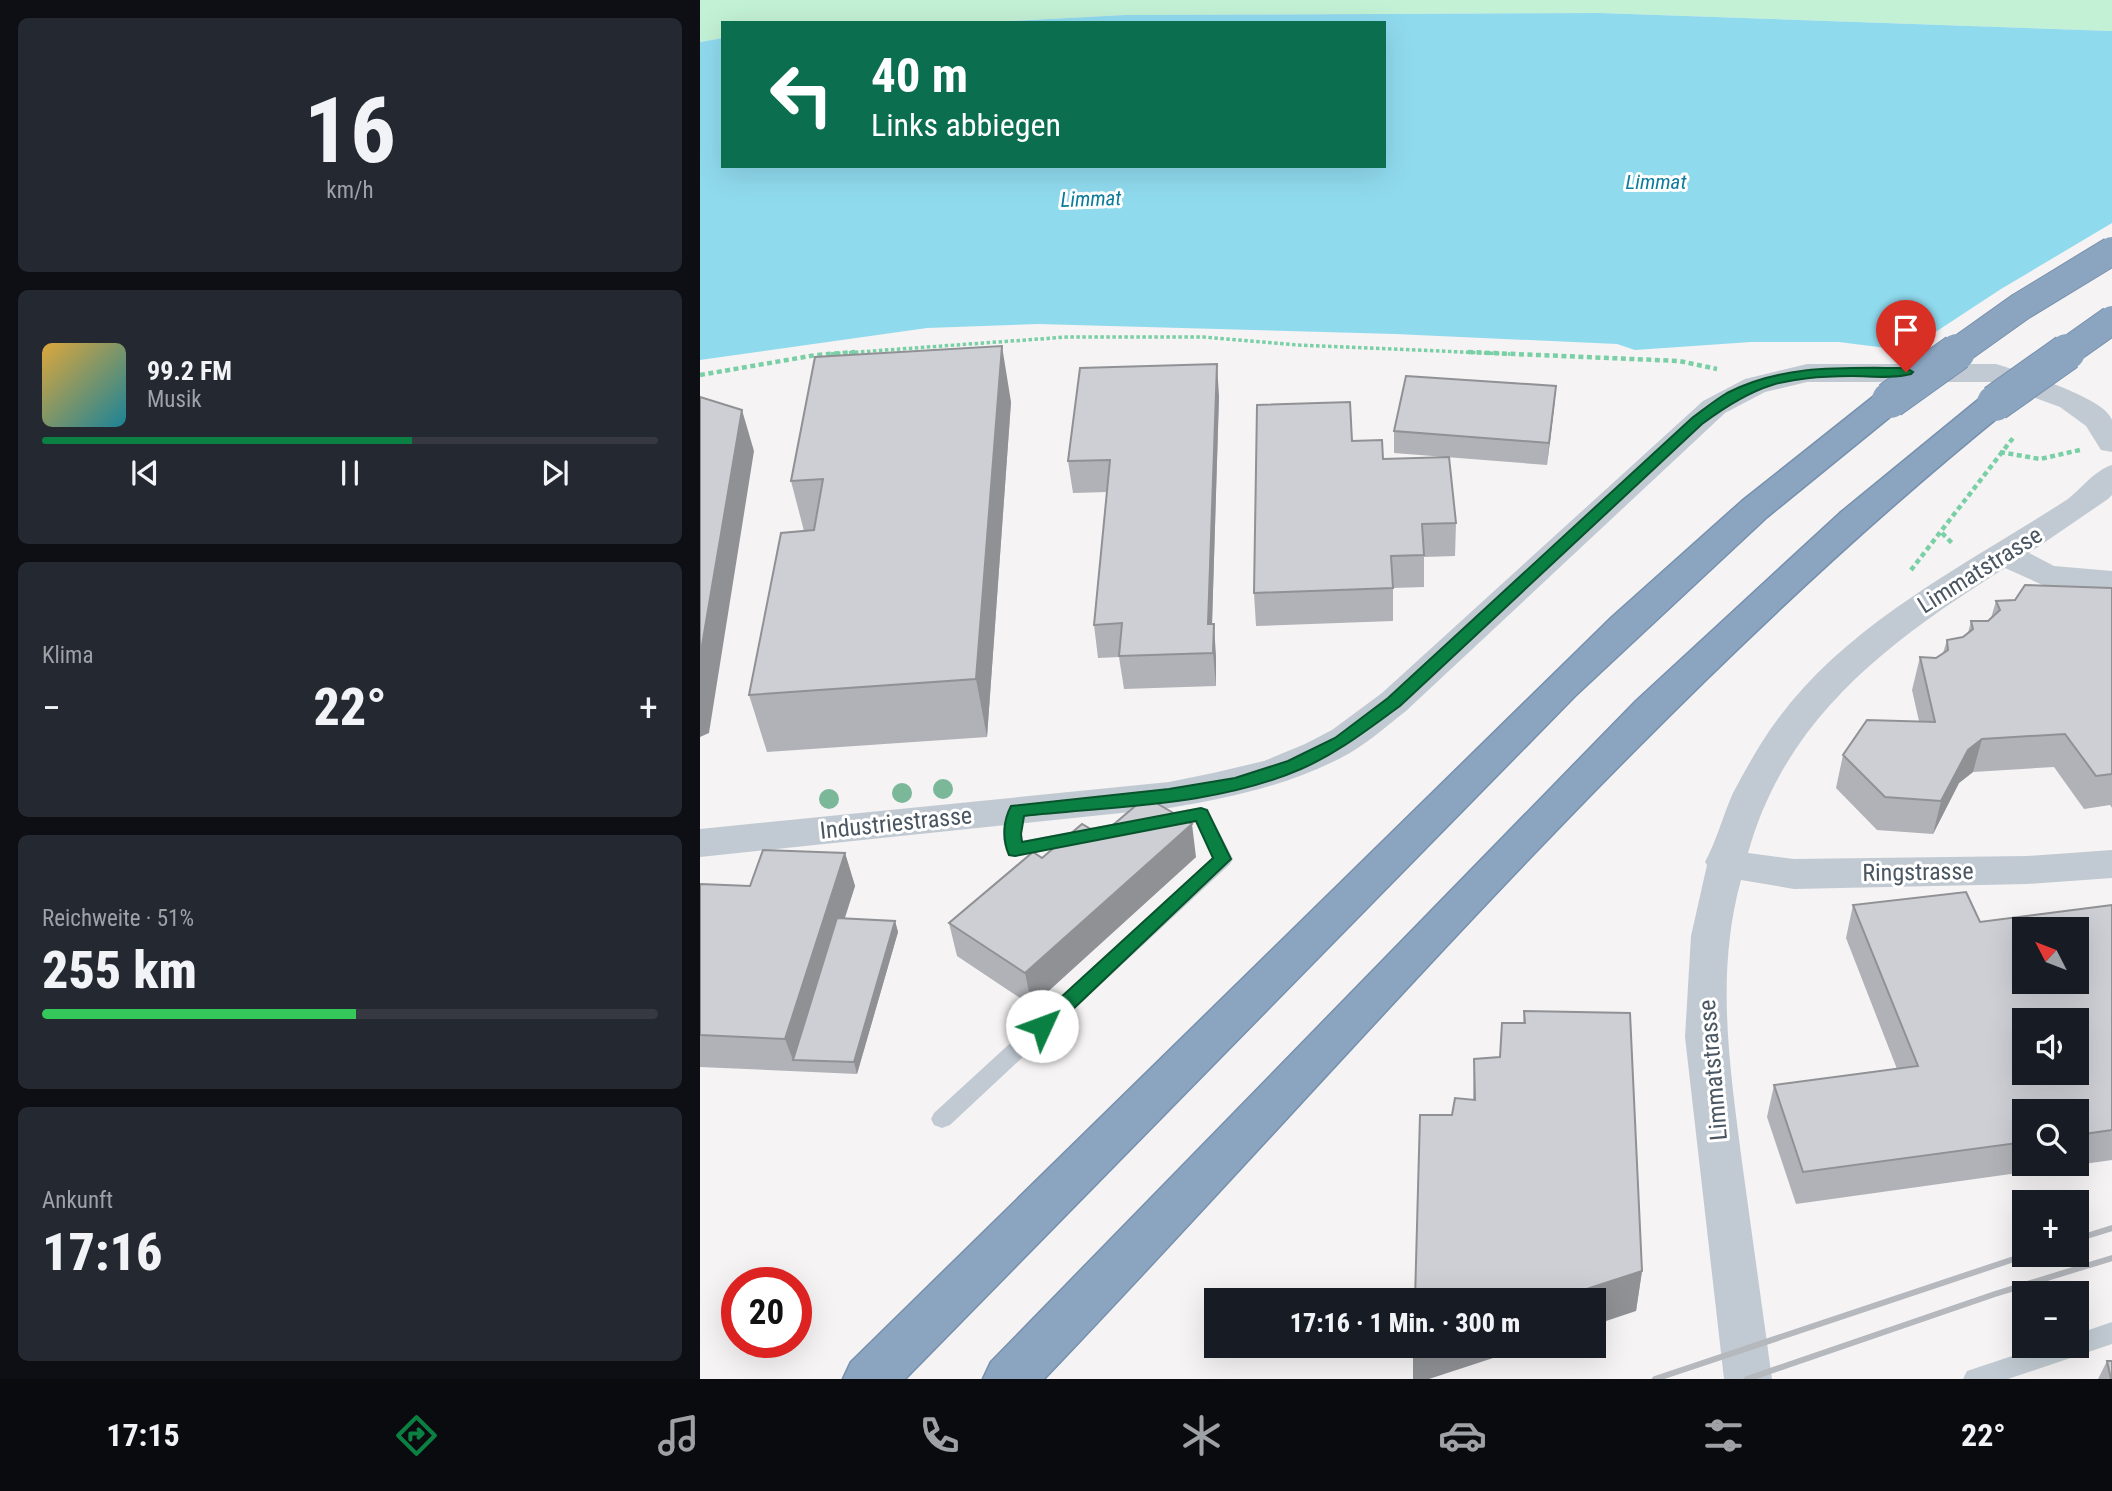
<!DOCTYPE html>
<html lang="de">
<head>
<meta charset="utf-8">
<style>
	body { margin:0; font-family:"Roboto Condensed",sans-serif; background:#242831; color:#f1f3f6; height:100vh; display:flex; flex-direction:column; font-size:26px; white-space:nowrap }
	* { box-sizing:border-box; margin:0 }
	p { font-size:23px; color:#9ea1a6 }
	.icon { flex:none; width:38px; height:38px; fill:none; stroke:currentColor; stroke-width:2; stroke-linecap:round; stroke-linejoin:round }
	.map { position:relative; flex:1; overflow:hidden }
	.side { display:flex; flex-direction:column; gap:18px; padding:18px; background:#0d0f14; width:700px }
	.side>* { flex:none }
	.banner { position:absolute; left:21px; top:21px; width:665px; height:147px; border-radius:0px; box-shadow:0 7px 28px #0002; background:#0b6e4f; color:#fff; overflow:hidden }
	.needle { width:46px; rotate:312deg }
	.fabs { position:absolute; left:1312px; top:917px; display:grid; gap:14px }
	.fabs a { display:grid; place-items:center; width:77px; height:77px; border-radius:0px; background:#171b24; box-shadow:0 7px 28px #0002; font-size:35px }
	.speed { position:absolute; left:21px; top:1267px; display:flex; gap:14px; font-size:35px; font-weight:700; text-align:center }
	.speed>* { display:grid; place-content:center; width:91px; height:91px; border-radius:50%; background:#171b24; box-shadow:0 7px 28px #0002; line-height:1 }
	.speed .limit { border:10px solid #d22; background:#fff; color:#111 }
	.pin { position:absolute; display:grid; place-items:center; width:60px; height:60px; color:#fff; margin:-72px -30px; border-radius:50% 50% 50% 0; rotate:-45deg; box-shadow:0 0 7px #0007 }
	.pin .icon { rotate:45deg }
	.me { position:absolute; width:77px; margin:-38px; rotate:47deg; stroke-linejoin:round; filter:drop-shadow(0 0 5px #0008) }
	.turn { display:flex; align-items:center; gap:24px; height:147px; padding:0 35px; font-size:32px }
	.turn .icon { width:91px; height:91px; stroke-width:2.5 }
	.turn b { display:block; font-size:49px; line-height:60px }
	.big { font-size:52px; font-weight:800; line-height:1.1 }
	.side .widget { flex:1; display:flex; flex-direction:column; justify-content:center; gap:10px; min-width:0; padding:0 24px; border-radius:10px; background:#242831 }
	.side .dial { align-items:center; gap:0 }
	.dial b { font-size:91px; line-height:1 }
	.song { display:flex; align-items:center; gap:21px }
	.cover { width:84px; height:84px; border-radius:10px; background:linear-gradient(135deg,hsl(40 70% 55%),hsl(190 70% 35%)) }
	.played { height:7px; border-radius:4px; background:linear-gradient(90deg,#0b8043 60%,#363941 60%) }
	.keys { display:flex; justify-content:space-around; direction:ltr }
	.heat { display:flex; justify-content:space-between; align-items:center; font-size:38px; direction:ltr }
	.charge { height:10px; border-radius:5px; background:linear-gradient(90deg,#34c759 51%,#363941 0) }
	.trip { position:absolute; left:504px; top:1288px; width:402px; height:70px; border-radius:0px; background:#171b24; box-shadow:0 7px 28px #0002; font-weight:800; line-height:70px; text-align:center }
	.menu { display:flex; height:112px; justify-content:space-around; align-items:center; background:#090b0e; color:#9ea1a6 }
	.menu .icon { width:49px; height:49px }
	.menu .on { color:#0b8043 }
	.menu b { font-size:32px; color:#f1f3f6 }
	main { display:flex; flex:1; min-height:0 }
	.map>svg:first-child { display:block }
	.green { fill:#c3f1d5 }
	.water { fill:#90daee }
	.pier { fill:#f5f3f3 }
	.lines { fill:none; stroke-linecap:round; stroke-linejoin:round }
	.highway-casing { stroke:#7690ad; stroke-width:3 }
	.path-far1 { stroke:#7ad0a6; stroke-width:3.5; stroke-dasharray:3.5 2.5; stroke-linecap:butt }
	.path { stroke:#7ad0a6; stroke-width:4.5; stroke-dasharray:5 3.5; stroke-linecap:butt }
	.lane { fill:#c1cad2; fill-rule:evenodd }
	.street { fill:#c1cad2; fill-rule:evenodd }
	.highway { fill:#8ba5c1; fill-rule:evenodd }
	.rail { stroke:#b5b8bd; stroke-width:6 }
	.highway-bridge-far1-casing { stroke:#7690ad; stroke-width:30; stroke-linecap:butt }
	.highway-bridge-casing { stroke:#7690ad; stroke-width:38; stroke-linecap:butt }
	.highway-bridge-far1 { stroke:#8ba5c1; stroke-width:28 }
	.highway-bridge { stroke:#8ba5c1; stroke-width:36 }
	.tree { fill:#7bb799 }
	.wall { fill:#b0b2b7; fill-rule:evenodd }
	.shaded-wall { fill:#909195 }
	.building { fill:#cdcfd5; stroke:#909195; stroke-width:2; fill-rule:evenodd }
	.route { fill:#0b8043; stroke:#07532c; stroke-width:2 }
	.labels { text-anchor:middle; stroke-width:6; stroke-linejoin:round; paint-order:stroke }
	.far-water-label { font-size:21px; font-style:italic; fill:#0c7c9b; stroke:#fff }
	.street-label { font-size:24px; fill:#4a5661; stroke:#fff }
</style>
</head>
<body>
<main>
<section class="side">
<div class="widget dial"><b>16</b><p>km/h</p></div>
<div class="widget">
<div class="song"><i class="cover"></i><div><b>99.2 FM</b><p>Musik</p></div></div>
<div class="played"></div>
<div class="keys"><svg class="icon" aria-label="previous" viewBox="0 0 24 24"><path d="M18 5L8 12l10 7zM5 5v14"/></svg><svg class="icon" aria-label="pause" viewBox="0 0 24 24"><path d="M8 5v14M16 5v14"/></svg><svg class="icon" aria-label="next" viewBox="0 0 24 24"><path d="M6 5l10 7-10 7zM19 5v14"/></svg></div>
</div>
<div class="widget"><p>Klima</p>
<div class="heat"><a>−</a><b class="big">22°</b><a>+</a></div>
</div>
<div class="widget"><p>Reichweite · 51%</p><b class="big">255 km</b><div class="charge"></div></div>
<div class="widget"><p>Ankunft</p><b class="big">17:16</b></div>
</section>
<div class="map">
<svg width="1412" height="1379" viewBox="0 0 1412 1379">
	<rect width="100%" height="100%" fill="#f5f3f3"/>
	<path class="green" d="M0 0H1412V31L900 13 425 15 274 23H23V38L0 42Z"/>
	<path class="water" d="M900 13 1412 31V353L1210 351 1139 342H1051L935 350 917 344 695 334 338 324 227 328 0 360V42L23 38V166H684V23H274L425 15Z"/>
	<path class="pier" d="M1412 223V356L1240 351 1202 354 1301 289Z"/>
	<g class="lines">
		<g class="highway-casing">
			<path id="highway" d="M1190 390 1202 393 1206 400 1202 407 1067 517 875 696 205 1379H143L151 1362 912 617 1042 501 1178 393Z
				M1295 393 1307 396 1311 403 1307 410C952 697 658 1050 344 1379H283L291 1362 936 701 1140 513 1283 396Z"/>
		</g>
		<path class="path-far1" d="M131 354 367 337H504L597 345 810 354"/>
		<path class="path" d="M768 352 979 361 1017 369
			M0 375 116 355 155 352
			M1300 452 1340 459 1380 450
			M1242 533 1254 545
			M1211 570 1313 438"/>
		<path class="lane" d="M317 803 324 805 326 810 321 834 323 841 427 821 434 823 436 828 434 833 427 835 315 857 308 855C300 839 303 820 310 805Z
			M501 807 508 809 510 814 533 859 530 864 250 1125 242 1128 234 1125 231 1119 234 1113 513 857 496 822 458 829 451 827 449 822 451 817 458 815Z
			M1412 1322V1344L1308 1379H1263L1267 1371 1342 1346H1377V1334Z"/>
		<path class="street" d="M1107 364H1296L1306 367C1328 375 1405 398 1412 420 1412 428 1412 443 1412 452L1401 450 1386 426 1360 407 1292 382H1107L1065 392 1025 413 706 711C688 725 670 741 650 753 594 784 531 798 469 808L0 857V829L469 782 513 773 564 761 605 744 632 730 682 693 1003 401 1045 379Z
			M1412 465V495L1408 499 1329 553 1354 566 1412 571V593L1347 587 1305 568C1191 640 1086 716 1048 853L1094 859 1327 856 1412 850V878L1327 884 1094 889 1041 880C1015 974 1030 1068 1042 1162 1052 1234 1062 1307 1072 1379H1024L985 1037 991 936 1007 865 1005 862C1017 840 1023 815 1033 793 1042 776 1052 758 1062 742 1133 629 1260 569 1368 499 1382 488 1395 470 1412 465Z"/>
		<use href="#highway" class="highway"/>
		<path class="rail" d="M1377 1239 1412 1228
			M955 1379 1326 1255
			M1047 1379 1295 1294 1412 1258"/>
		<g class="highway-bridge-far1-casing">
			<path id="highway-bridge-far1" d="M1254 354 1320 307 1412 251
				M1364 354 1412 320"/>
		</g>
		<g class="highway-bridge-casing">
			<path id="highway-bridge" d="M1190 400 1257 352
				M1295 403 1367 352"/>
		</g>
		<use href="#highway-bridge-far1" class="highway-bridge-far1"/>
		<use href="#highway-bridge" class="highway-bridge"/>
	</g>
	<g class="tree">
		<circle cx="243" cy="789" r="10"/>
		<circle cx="202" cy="793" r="10"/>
		<circle cx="129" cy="799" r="10"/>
	</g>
	<path class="wall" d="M856 386 854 408 847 465 694 453V431Z
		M519 396 512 624 516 657V686L424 689 419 657 398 658 394 625 407 492 373 493 368 461Z
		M311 402 287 737 67 752 49 695 104 531 91 481Z
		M652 441 683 459 756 523 755 556 724 557V587L693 588V621L556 626 554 593Z
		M1412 588V808L1410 805 1384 809 1354 767 1273 772 1259 783 1233 834 1177 830 1136 788 1143 755 1219 721 1212 690 1220 657 1236 658 1243 653 1247 640 1263 637 1268 633 1271 621H1288L1291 618 1296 601 1315 600Z
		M401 835 496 857 332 1006 257 956 249 923Z
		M145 853 155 886 144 919 195 921 198 932 157 1074 0 1067V884L50 886Z
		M1153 905 1280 922 1412 905V1160L1096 1204 1067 1117 1074 1085 1197 1069 1146 938ZM1325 1111H1377V1164H1325Z
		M824 1011 942 1271 936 1311 752 1115 773 1100 774 1059 800 1057 823 1023Z
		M1407 1361 1412 1379H1398Z"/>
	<path class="shaded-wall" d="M302 346 311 402 287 737 276 679Z
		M517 364 519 396 511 657 508 624Z
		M856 386 854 408 847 465 849 443Z
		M42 410 54 451 9 733 0 737V657Z
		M514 624 516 657V686L513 653Z
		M1282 739 1273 772 1259 783 1233 834 1241 801 1268 750Z
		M492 824 496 857 332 1006 325 973Z
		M145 853 155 886 100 1060H93L85 1039Z
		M195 921 198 932 157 1074 154 1062Z
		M942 1271 936 1311 894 1325V1300H853Z
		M713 1346H830L729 1379H713Z"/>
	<path class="building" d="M302 346 276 679 49 695 81 533 114 530 123 479 91 481 115 357Z
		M517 364 508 624H514L513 653 419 656 422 623 394 625 410 460 368 461 380 368Z
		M706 376 856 386 849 443 694 431Z
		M0 397 42 410 0 657Z
		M650 402 652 441 682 440 683 459 749 457 756 523 722 524 724 555 691 556 693 588 554 593 557 405Z
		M1325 585 1412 588V774L1396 776 1365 734 1282 739 1268 750 1241 801 1185 797 1143 755 1167 720 1235 722 1220 657 1236 658 1248 650 1247 640 1263 637 1273 629 1271 621H1288L1300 610 1296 601 1315 600Z
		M446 797 492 824 325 973 249 923 333 852 342 858 382 824 401 835Z
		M63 850 145 853 85 1039 0 1035V884L50 886Z
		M1266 892 1280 922 1412 905V1130L1377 1135V1111H1325V1142L1103 1172 1074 1085 1218 1066 1153 905ZM1325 929H1377V982H1325ZM1325 1020H1377V1073H1325Z
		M137 918 195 921 154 1062 93 1060Z
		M824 1011 930 1013 942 1271 853 1300H715L720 1115H752L755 1098 775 1100 774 1059 800 1057 802 1023H825Z
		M1407 1361H1412V1379H1411Z"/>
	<path class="route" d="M1206 368 1213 372 1211 374C1192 379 1171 376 1152 376 1084 377 1057 383 1002 424L700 706C668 729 638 753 601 769 516 806 415 806 324 816L321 834 322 842 501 808 507 810 531 859 349 1032 342 1034 335 1032 333 1026 335 1021 513 858 496 821 315 856 309 855C302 839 303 821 311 806L469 789 535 778 588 761 635 738 688 698 992 418C1003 410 1015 400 1027 393 1083 364 1145 368 1206 368Z"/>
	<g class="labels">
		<g class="far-water-label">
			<text x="956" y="189">Limmat</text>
			<text transform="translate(391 199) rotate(-2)" y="7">Limmat</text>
		</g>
		<g class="street-label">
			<text transform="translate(1280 570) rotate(-32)" y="8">Limmatstrasse</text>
			<text transform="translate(196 823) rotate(-6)" y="8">Industriestrasse</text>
			<text transform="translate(1218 872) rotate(-1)" y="8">Ringstrasse</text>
			<text transform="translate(1013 1070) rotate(-95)" y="8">Limmatstrasse</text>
		</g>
	</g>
</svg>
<div class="fabs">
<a><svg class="needle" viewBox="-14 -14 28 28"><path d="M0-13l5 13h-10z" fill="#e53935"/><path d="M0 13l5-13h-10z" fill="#9ea1a6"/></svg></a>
<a><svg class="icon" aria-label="sound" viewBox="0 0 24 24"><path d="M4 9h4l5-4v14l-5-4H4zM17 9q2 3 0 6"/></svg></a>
<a><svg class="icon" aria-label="search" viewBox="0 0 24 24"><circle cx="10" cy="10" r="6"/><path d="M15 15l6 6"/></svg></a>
<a>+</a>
<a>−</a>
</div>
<div class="speed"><div class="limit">20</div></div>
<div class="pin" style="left:1206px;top:372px;background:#d93025"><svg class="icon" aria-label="arrive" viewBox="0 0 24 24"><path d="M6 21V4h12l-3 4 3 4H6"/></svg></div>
<svg class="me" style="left:342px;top:1026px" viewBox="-20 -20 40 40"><circle r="19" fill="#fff"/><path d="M0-13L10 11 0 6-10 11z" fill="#0b8043"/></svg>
<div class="trip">17:16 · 1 Min. · 300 m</div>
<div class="banner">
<div class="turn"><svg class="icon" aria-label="left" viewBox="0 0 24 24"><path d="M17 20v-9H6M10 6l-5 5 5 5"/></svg><div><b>40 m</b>Links abbiegen</div></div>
</div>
</div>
</main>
<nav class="menu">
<b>17:15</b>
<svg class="icon on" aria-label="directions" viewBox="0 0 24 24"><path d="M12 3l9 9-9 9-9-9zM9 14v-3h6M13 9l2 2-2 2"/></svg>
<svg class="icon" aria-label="music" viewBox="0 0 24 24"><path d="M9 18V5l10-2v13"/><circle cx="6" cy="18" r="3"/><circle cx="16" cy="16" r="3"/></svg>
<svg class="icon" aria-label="phone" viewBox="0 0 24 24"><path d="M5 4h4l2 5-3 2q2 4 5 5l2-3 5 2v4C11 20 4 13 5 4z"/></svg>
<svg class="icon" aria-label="climate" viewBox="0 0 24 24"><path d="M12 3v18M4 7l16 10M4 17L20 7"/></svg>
<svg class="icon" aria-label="car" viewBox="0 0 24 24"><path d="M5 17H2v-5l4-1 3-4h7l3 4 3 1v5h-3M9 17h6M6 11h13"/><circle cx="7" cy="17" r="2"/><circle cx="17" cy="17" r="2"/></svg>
<svg class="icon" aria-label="filters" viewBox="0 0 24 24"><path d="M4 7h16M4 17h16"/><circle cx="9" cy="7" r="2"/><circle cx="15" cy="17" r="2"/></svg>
<b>22°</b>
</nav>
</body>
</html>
